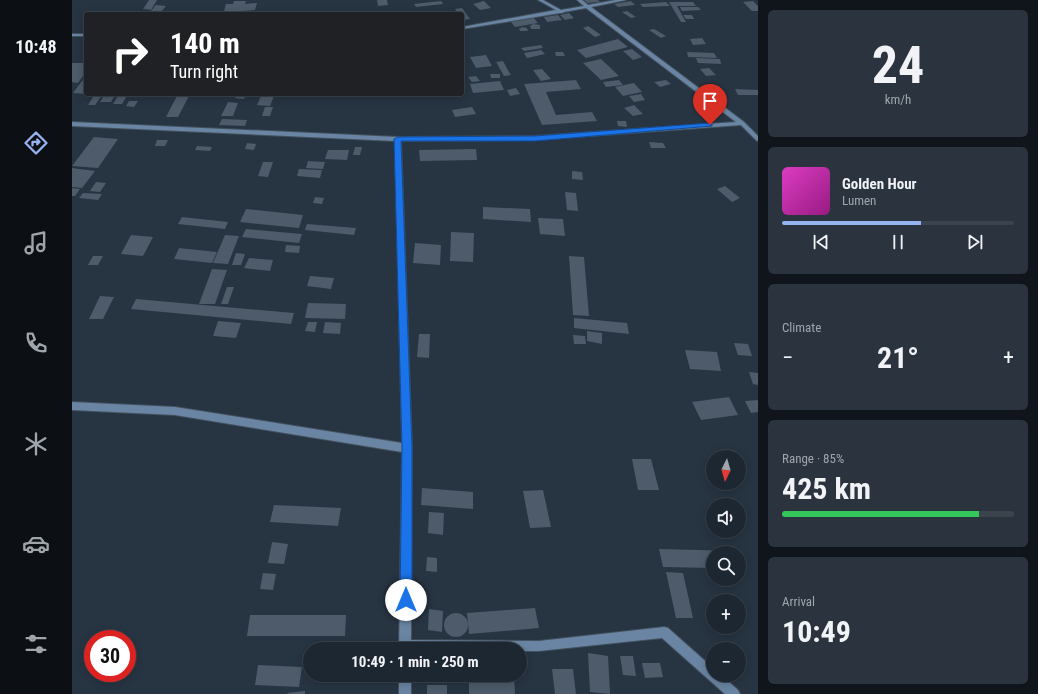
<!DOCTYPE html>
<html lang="en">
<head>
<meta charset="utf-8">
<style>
	body { margin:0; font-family:"Roboto Condensed",sans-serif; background:#2a333e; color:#f1f3f6; height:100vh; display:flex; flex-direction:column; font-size:15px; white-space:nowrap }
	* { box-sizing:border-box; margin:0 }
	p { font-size:13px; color:#a0a5ac }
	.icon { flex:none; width:22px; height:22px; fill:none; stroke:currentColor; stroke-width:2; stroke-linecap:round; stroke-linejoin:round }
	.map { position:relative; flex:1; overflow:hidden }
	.sheet { display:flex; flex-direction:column; gap:10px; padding:10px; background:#10151c; width:280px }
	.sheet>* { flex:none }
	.top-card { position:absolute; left:12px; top:12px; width:380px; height:84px; border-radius:4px; box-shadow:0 2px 10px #0003,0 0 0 1px #3b444d; background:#202124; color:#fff; overflow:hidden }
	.needle { width:26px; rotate:185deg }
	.fabs { position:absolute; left:634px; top:450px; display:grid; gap:8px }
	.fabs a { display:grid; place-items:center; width:40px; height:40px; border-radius:50%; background:#1d2732; box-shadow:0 2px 10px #0003,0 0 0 1px #3b444d; font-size:20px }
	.speed { position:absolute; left:12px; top:630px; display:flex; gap:8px; font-size:20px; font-weight:700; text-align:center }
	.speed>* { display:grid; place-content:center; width:52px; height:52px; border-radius:50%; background:#1d2732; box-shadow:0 2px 10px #0003,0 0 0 1px #3b444d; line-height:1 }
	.speed .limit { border:6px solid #d22; background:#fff; color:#111 }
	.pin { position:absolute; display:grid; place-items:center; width:34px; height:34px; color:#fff; margin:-41px -17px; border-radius:50% 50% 50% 0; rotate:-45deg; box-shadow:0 0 4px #0007 }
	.pin .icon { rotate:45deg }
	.me { position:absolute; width:44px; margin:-22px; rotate:0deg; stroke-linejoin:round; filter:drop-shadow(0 0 3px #0008) }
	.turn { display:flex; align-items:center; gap:14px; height:84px; padding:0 20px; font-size:18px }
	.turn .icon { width:52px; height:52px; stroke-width:2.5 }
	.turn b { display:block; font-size:28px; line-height:34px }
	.big { font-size:30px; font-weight:700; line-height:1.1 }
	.sheet .card { flex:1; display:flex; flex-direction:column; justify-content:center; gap:6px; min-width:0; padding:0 14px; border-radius:6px; background:#2a333e }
	.sheet .dial { align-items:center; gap:0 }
	.dial b { font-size:52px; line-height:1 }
	.song { display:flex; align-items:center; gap:12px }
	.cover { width:48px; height:48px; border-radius:6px; background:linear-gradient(135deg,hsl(310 70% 55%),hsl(310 70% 35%)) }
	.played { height:4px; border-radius:2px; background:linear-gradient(90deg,#95b2f1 60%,#3b444d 60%) }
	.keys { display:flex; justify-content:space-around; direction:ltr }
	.heat { display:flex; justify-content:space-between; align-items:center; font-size:22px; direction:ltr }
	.charge { height:6px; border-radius:3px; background:linear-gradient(90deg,#34c759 85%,#3b444d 0) }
	.trip { position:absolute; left:231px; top:642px; width:224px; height:40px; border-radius:20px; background:#1d2732; box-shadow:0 2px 10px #0003,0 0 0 1px #3b444d; font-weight:700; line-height:40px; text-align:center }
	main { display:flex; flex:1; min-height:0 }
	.tab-bar { display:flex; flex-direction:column; width:72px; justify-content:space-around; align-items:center; background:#0c1014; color:#a0a5ac }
	.tab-bar .icon { width:28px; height:28px }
	.tab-bar .current { color:#95b2f1 }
	.tab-bar b { font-size:18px; color:#f1f3f6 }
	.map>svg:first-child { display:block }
	.building { fill:#4d5b6a }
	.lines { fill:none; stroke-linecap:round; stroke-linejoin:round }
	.street-casing { stroke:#43505d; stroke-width:2 }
	.street { fill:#6985a3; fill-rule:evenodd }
	.route { fill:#1a73e8; stroke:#114b97 }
</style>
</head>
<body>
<main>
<nav class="tab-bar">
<b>10:48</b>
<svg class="icon current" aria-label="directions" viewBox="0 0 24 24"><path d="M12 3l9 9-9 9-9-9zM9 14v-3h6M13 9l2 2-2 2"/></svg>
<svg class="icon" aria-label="music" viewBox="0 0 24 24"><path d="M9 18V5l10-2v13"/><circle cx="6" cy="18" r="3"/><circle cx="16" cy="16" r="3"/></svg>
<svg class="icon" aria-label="phone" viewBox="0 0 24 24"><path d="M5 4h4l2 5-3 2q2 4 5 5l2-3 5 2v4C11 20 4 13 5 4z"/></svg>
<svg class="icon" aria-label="climate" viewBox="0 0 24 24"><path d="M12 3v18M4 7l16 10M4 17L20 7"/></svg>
<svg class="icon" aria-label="car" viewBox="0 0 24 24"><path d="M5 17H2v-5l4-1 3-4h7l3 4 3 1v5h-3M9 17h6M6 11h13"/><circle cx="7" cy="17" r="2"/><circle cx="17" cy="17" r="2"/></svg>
<svg class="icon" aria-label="filters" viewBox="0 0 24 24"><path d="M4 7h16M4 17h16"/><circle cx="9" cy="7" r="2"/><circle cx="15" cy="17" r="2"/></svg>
</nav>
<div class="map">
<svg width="686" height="694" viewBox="0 0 686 694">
	<rect width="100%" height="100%" fill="#273442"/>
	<path class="building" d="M77 0H85L79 10 71 9Z
		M305 0H315L316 5 306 6Z
		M512 0H526L528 2 515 3Z
		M162 1H174L173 4 185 3 183 10 171 11V14H155L156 11H152L154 4H161Z
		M369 1 371 4 344 7 342 4Z
		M412 1 419 8 408 10 401 4Z
		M559 1 563 5 546 7 542 4Z
		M681 1 686 6V11H680L671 2Z
		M594 2 598 6 571 7 568 4Z
		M597 2H621L624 6H605L614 22H609Z
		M84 5 94 6 88 13 78 12Z
		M608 7H626L629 10 610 11Z
		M390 8 398 19 391 20 390 14H386L383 9Z
		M135 11 150 12 148 14H133Z
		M238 11 237 14H220L221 12Z
		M555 11 564 17 559 18 550 12Z
		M201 12H220L219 14H200Z
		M308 12 309 14H287V13Z
		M497 13 502 18 493 20 488 15Z
		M486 15 490 20 475 22 472 17Z
		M611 15H620L622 19H614Z
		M461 17 466 23 443 27 438 21Z
		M461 24 468 25V29H459L458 26Z
		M516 26 529 35 523 37 511 28Z
		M450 27 455 28 456 31H448L447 29Z
		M582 29 594 36 589 38 577 30Z
		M630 38 634 44 621 45 618 39Z
		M546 39 556 47 514 58 505 50Z
		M469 45 471 48 452 51 449 48Z
		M560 49 570 57 561 60 551 51Z
		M469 50 473 54 455 58 452 53Z
		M483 52H491L493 56H484Z
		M615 52 642 53 645 58 616 57Z
		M414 55 420 66 404 68 398 57Z
		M624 58 648 59 649 64 626 63Z
		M529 59 547 76 529 80 511 63Z
		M431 61 437 72 439 75 432 76 424 62Z
		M0 63H14L12 66H14V77L11 76 6 83 0 82Z
		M637 68 644 75 634 76 628 69Z
		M470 69 479 79 469 81 461 70Z
		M418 74H428V78H419Z
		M404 76 408 81 400 82 396 77Z
		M504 80 509 89 474 92 484 115 520 112 525 121 470 125 452 84Z
		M547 80 551 85 534 87 531 82Z
		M594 80 599 84 588 87 582 82Z
		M10 81H14V94L1 93Z
		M428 81 432 90 401 93 398 84Z
		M562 83 570 92 551 96 543 87Z
		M444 88 448 94 438 96 435 90Z
		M663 89 686 90V95H666Z
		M23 94H31L23 105H16Z
		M33 94 43 95 39 102H28Z
		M47 94H56L50 104H41Z
		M106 94H118L106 117H94Z
		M165 94H174L172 99 163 98Z
		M569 94 573 100 562 102 557 96Z
		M189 96H202L198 106 185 105Z
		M57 101H66L62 107 54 106Z
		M156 102 166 103 161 116H149Z
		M562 105 571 114 561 116 552 108Z
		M193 107H201L198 116H190Z
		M400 107 404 114 383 117 380 110Z
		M150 119 175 120 173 126 147 125Z
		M545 121H554L555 127 546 126Z
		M22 137 46 139 26 168 0 166Z
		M85 140H96L93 146H83Z
		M577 142 591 143 594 148H579Z
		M175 143 184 144 182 150 173 149Z
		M125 146 140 147 138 151 123 150Z
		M283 147H290L288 155H281Z
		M404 149 405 160 348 161 347 150Z
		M256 150H277L275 160 253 159Z
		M236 161 253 162 251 169 234 168Z
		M191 162H201L196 177 186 176Z
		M0 168 23 171 10 188 0 187Z
		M227 169 250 170 248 178 225 176Z
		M500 171 510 172 511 180 500 179Z
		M24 182 34 183 28 192 18 191Z
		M653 186 668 198 660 202 645 189Z
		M0 188 8 189 3 196H0Z
		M493 192 504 193 506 211 495 210Z
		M11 193 30 194 26 200 7 198Z
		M243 197 252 198 250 204 241 203Z
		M411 207 458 209 459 222 411 219Z
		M174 209 231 215 227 228 168 222Z
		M110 217 156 222 153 229 106 224Z
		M466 218 491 219 493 236 468 234Z
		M235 224 284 228 282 235 233 230Z
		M174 229 230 234 227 243 170 237Z
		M379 232 402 233 401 262 378 261Z
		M59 235 81 237 71 256 49 254Z
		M153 235 167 236 156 264 141 263Z
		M343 243 369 245 368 265 341 263Z
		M214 245 228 246 227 253 213 252Z
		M107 248 145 252 140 263 102 259Z
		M164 253 173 254 169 265H160Z
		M21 256H31L26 265H16Z
		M497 256 512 257 517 316 501 315Z
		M177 258 201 260 198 271 172 268Z
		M140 269 155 270 143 304H127Z
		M238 276 262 278 259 289 235 286Z
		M155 287H162L156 304H149Z
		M28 296 42 297 31 319H17Z
		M64 299 222 313 219 324 59 309Z
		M236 303 274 304 273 319 233 318Z
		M502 318 555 323 557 334 502 328Z
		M146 321 169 323 164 338 141 336Z
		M236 322H245L243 332 233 331Z
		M253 322 269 323 268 334 251 333Z
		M515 331 530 333V344L515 341Z
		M347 334H358L357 358 345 357Z
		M501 335 513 336 514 344H502Z
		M662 343 676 344 680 356 666 355Z
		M613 350 645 352 649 371 618 369Z
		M677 372 686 373V385L681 384Z
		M657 397 666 415 629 420 620 402Z
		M686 400V412L679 413 673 401Z
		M560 459H579L587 490H566Z
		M350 488 401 492V509L349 505Z
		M471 490 479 527 458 528 451 491Z
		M202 505 269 508 266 526 198 522Z
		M357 512 372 513 371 535 356 533Z
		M200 542 216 544 212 564 196 563Z
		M587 549 664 551V553H641V568L591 567Z
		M355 557 365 558V572L354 571Z
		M594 572 611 573 621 618H604Z
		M191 573 204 574 201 590 188 589Z
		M463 608 467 628 397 634 395 613Z
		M357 609 371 611 370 632 356 630Z
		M372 625a12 12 0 1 1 24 0a12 12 0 1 1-24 0Z
		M178 615H274L273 636H175Z
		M516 653 536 656 538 694 518 692Z
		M548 656H561L564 676 551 675Z
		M570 663H588L591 677 573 678Z
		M186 665 230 667 227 687 183 685Z
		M480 669H501L504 694H483Z
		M356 675H393V682L356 680Z
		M397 675H442L443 694H397Z
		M355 685H375V694H355Z
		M233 691V694H216L215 693Z"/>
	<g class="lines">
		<g class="street-casing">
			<path id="street" d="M466 0H471L489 10 512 6 505 0H510L516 5 544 0H554L519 7 672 122 686 136V141L684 140 669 125 463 140 329 141 340 448 339 640 467 641 592 627 596 628 641 668V675H649L666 690 668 694H653L590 638 467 651H448V649H327L330 452 103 415 0 410V402L103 407 330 443 323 141 0 126V122L326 137 463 136 664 122 514 8 492 12 490 13H488L390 29V27L484 10Z
				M0 34H14V36H0Z
				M327 675H339V694H327Z"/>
		</g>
		<use href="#street" class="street"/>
	</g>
	<path class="route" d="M638 123 640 124V126L463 141H329L340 448V600L338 604 334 605 329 604 328 600 330 448 322 139 326 137 463 136Z"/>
</svg>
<div class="fabs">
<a><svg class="needle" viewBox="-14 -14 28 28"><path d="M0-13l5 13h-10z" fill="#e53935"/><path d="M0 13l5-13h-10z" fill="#a0a5ac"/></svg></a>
<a><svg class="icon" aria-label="sound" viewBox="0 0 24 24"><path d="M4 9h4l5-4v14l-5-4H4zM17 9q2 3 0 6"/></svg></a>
<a><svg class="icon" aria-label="search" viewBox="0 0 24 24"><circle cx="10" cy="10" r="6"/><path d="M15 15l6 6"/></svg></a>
<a>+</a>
<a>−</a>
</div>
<div class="speed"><div class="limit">30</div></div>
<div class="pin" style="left:638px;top:125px;background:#d93025"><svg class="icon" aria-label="arrive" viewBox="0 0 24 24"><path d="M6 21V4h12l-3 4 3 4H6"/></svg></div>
<svg class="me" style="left:334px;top:600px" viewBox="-20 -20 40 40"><circle r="19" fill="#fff"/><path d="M0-13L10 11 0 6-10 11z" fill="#1a73e8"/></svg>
<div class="trip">10:49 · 1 min · 250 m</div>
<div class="top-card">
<div class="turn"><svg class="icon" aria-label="right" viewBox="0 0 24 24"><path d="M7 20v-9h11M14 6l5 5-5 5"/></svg><div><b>140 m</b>Turn right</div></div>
</div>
</div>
<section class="sheet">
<div class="card dial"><b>24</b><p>km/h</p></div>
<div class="card">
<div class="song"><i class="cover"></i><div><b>Golden Hour</b><p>Lumen</p></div></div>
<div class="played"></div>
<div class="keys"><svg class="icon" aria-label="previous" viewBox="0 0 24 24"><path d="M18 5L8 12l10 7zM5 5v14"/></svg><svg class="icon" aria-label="pause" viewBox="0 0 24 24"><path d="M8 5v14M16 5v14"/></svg><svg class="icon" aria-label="next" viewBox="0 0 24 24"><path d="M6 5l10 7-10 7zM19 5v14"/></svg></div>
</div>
<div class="card"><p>Climate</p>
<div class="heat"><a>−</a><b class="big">21°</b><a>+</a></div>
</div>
<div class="card"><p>Range · 85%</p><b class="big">425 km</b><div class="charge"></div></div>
<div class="card"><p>Arrival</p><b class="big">10:49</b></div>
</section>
</main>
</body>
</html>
